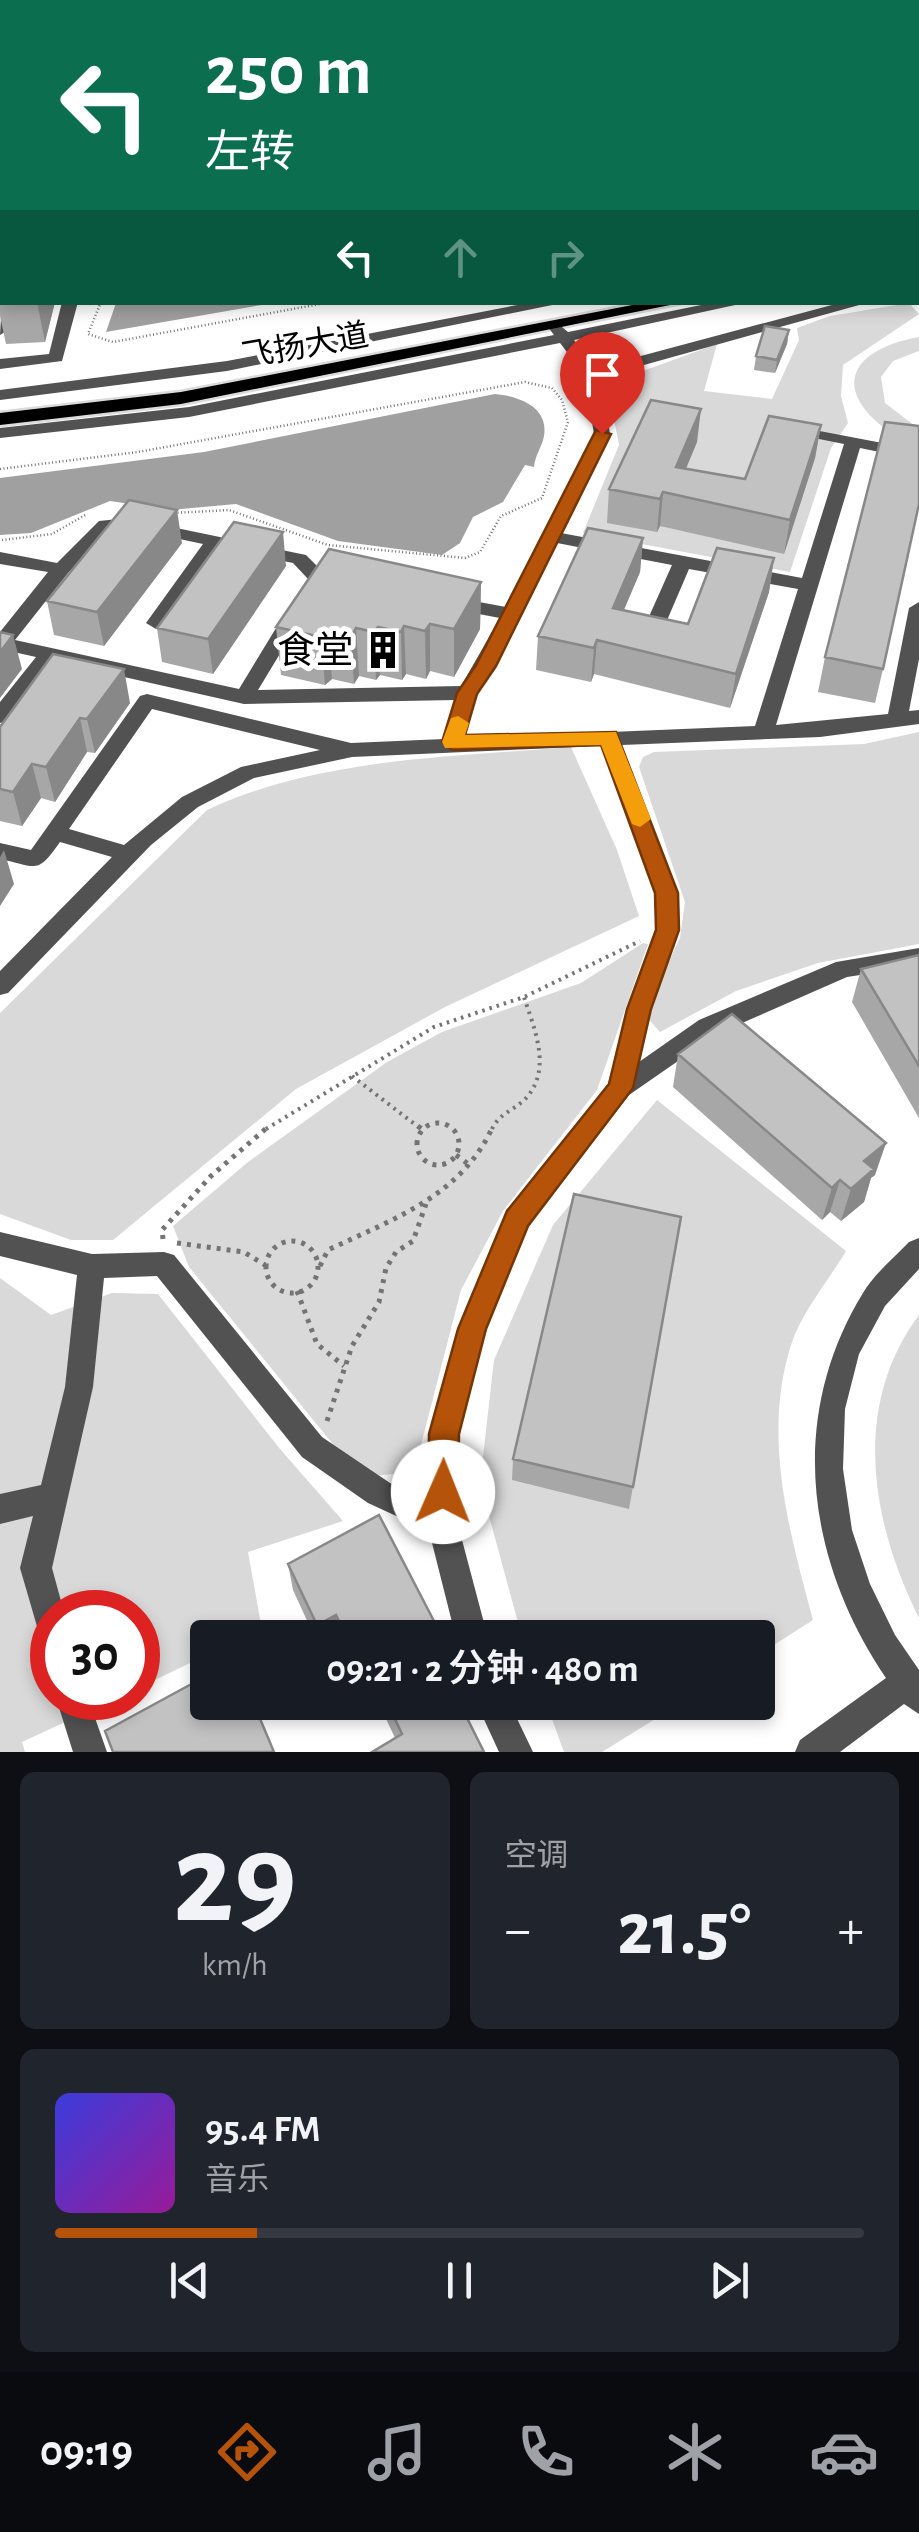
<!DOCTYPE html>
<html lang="zh">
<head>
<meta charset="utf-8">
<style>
	body { margin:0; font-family:"Alegreya Sans","Noto Sans SC",sans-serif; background:#20242c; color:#f1f3f6; height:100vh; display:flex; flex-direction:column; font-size:38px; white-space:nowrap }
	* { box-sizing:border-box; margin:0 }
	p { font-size:32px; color:#9ea1a6 }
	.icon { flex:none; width:55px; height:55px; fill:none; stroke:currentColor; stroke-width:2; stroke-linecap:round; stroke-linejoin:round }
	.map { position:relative; height:1752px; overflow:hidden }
	.panel { display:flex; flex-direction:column; gap:20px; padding:20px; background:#0d0f14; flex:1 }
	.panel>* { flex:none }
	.hud { position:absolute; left:0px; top:0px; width:920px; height:305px; box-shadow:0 5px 15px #0003; background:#0b6e4f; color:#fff; overflow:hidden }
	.speed { position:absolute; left:30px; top:1590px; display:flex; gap:20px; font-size:50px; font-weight:700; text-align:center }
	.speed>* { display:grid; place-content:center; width:130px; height:130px; border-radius:50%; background:#171b24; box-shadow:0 5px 15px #0003; line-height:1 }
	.speed .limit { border:15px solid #d22; background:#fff; color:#111 }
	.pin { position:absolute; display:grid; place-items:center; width:85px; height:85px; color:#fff; margin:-102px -42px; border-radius:50% 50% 50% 0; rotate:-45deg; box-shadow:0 0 10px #0007 }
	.pin .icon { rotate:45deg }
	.me { position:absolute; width:110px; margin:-55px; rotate:1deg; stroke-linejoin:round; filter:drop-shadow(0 0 8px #0008) }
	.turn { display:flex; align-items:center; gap:35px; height:210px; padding:0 40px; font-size:45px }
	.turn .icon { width:130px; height:130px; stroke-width:2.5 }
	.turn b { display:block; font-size:70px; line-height:85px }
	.lanes { display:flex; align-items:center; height:95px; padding:0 40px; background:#0003; justify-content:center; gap:50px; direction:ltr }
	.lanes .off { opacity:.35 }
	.big { font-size:75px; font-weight:600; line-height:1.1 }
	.panel .tile { flex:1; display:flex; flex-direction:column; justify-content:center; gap:15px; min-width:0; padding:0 35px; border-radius:15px; background:#20242c }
	.panel .dial { align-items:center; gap:0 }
	.dial b { font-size:130px; line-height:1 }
	.song { display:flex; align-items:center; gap:30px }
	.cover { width:120px; height:120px; border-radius:15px; background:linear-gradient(135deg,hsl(240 70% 55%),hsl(300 70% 35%)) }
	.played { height:10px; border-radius:5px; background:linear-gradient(90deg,#b45309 25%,#363941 25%) }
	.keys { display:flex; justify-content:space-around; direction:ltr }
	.heat { display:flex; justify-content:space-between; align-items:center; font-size:55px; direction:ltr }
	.panel .tiles { flex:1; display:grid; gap:20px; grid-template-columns:1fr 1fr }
	.tile:last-child { grid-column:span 2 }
	.trip { position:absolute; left:190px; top:1620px; width:585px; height:100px; border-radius:10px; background:#171b24; box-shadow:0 5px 15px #0003; font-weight:600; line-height:100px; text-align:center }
	.dock { display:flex; height:160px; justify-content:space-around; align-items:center; background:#090b0e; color:#9ea1a6 }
	.dock .icon { width:70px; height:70px }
	.dock .current { color:#b45309 }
	.dock b { font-size:45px; color:#f1f3f6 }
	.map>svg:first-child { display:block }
	.green { fill:#d9d9d9 }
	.water { fill:#a0a0a0 }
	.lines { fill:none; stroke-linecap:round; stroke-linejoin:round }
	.major-casing { stroke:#dbdbdb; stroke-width:5 }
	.path-far2 { stroke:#747474; stroke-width:2.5; stroke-dasharray:1 2.5; stroke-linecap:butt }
	.path-far1 { stroke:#747474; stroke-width:4; stroke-dasharray:2.5 5; stroke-linecap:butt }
	.path { stroke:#747474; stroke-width:5; stroke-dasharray:4 6; stroke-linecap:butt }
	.minor { fill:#525252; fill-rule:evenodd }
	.major { fill:#000; fill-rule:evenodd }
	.wall { fill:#a7a7a7 }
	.shaded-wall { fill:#888 }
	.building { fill:#c2c2c2; stroke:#888; stroke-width:2.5 }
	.route { fill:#b45309; stroke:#753606; stroke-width:2.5 }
	.slow { fill:#f59e0b }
	.labels { text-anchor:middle; stroke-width:10; stroke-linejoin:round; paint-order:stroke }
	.far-street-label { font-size:32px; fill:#000; stroke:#fff }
	.poi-label { font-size:38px; fill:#000; stroke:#fff; text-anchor:end }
</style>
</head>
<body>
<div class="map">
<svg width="919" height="1752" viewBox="0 0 919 1752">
	<rect width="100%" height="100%" fill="#fff"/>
	<path class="green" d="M909 303 919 314 843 365 841 396 848 423 831 448 790 572 583 533 619 445 609 393 618 380 717 344 704 391 772 399 799 340 797 328 830 316Z
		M919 337V351L893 361 881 377 885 403 919 429 894 435C830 392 847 350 919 337Z
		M919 732V944L818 963 736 991 660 1032 644 1014 680 938 685 902 639 767 643 757 654 752 864 744Z
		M571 747 617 850 639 916 445 1007 296 1089 113 1240H71L0 1214V1013L207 810C318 758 451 757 571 747Z
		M643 943 648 944 597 1090 503 1211 461 1290 414 1472 373 1476 336 1448 189 1267 173 1226 248 1162 387 1062 442 1032 581 983Z
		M657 1100 846 1251C829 1280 801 1313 791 1345 762 1436 789 1531 813 1620L758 1655V1638L522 1637 480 1483 494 1360 553 1225Z
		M0 1278 51 1315 112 1293 158 1294 280 1449 343 1521 248 1552 262 1630 245 1637 208 1638 207 1655 138 1688V1612H52V1698H117L22 1742 25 1752H0Z
		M919 1315V1618C871 1522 851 1406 919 1315Z
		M546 1703V1702L681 1703 602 1752H564Z"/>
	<path class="water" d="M116 303V302L273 303 106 332Z
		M495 394C517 396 549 406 544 436 542 447 535 455 534 467L525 465 503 502 473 517 460 543 442 555 338 541 236 504 170 510 110 501 31 533 0 535V478L204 452Z"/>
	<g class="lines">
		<g class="major-casing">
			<path id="major" d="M918 251H919V261H918Z
				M648 302H685L181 404 0 425V413L181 392Z"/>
		</g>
		<path class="path-far2" d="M407 0 411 2
			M101 302 88 334 113 342 331 302
			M0 469 138 452 525 382 552 388 562 400 568 422 542 498 501 516 480 552 465 558 328 545 229 510 174 513
			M2 540 52 534 87 514"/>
		<path class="path-far1" d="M352 1076 421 1129
			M266 1129 434 1027 524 997 640 941
			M492 1129C500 1112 516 1110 527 1097 552 1068 534 1028 524 997"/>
		<path class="path" d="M417 1144a21 21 0 1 1 42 0a21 21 0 1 1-42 0Z
			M418 1126 423 1130
			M456 1155 471 1166
			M163 1239 162 1230 211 1176 269 1126
			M266 1267a26 26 0 1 1 52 0a26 26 0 1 1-52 0Z
			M177 1243 244 1252 265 1265
			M320 1266 328 1250C393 1219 462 1196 493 1126
			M297 1291 317 1344 344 1366
			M327 1421 352 1346 379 1302 386 1268 396 1252 413 1241 426 1204"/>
		<path class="minor" d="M339 0H351L353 2H341Z
			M918 228H919V236H918Z
			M0 249H2V257H0Z
			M919 288V298L918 299V289Z
			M2 299V302H15L8 330 0 335Z
			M62 302H78L62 361 0 369V359L49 354Z
			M533 302H567L227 371 0 400V390L227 361Z
			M716 302H749L574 340 596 368 843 302H870L601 377 610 434 561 533 802 578 844 444 809 437V429L919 450V460L860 448 776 725 888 714 909 608 919 602V659L909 711 919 710V724L820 737 622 745 677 893 679 930 651 1009 639 1062 699 1020 836 962 919 948V966L847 977 717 1034 629 1095 528 1226 486 1329 459 1433 457 1521 488 1638H456L429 1531 368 1503 302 1457 157 1276 104 1278 93 1387 52 1568 64 1612H52V1645L41 1640 20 1568 33 1516 0 1524V1494L41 1485 65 1387 77 1275 0 1256V1232L92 1254 164 1252 174 1255 322 1437 390 1483 427 1499 429 1433 458 1329 508 1211 608 1084 627 1009 655 930V893L601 746 352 757 254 778 198 807 151 845 8 993 0 995V971L112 857 60 842C37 875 37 867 0 859V843L31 850 140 696 147 694 351 743 444 739 455 700 244 704 53 661 7 721 0 723V702L36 657 0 649V632L48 572 0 564V552L57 563 99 521 128 518 306 555 322 571 349 577 351 581 342 587 309 580 293 563 219 548 163 627 156 629 146 623 203 544 128 528 110 530 68 573 15 640 239 689 287 610 294 608 304 614 258 690 461 686 500 618 452 609 442 603 452 597 506 607 594 434 584 374 560 343 189 417 0 438V428L189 407 554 335 548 327 556 322 568 332ZM557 543 672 565 639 639 649 645 659 639 689 569 798 589 755 726 465 738 477 694 496 666ZM152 709 320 750 241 767 182 797 124 845 69 829Z
			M919 1238V1269L885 1306 859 1354 845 1409 843 1469 852 1530 870 1584 895 1635 919 1670V1714L904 1704 840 1752H795L800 1740 886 1678C806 1560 787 1417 863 1293 874 1274 894 1258 909 1242Z
			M56 1698H88L107 1752H73Z
			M476 1702H509L533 1752H499Z"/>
		<use href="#major" class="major"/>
	</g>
	<path class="wall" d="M217 0H293L294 2H223Z
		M634 0H796L795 2H633Z
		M2 126V178L0 166V130Z
		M2 280V302H55L45 342 6 344 0 316V288Z
		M789 330 787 344 775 373 754 370 756 356Z
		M821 425 815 458 784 554 660 526 657 532 607 523 609 489 697 442 686 468 745 479Z
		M643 538 640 572 623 611 688 624 774 558 769 592 730 708 594 674 591 682 536 670 538 636Z
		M182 543 104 646 54 635 47 601Z
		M286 566 213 674 162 662 157 628Z
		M481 582 480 629 454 677 430 671 426 679 406 674 402 680 380 675 376 680 359 676 354 684 332 679 325 685 281 675 276 627Z
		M825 657 883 669 875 703 818 692Z
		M130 703 95 753 87 752 55 802 41 798 22 826 0 821V727Z
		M919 955V1118L852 1002 861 969Z
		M678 1054 875 1175 871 1178 864 1202 841 1221 830 1212 822 1220 673 1087Z
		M681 1217 629 1509 512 1480 513 1459Z
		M288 1564 436 1625V1638H315L293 1590Z
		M378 1702H459L395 1738Z"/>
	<path class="shaded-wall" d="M0 57H2V98H0Z
		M918 158H919V194H918Z
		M37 302H55L45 342Z
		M789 330 787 344 775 373 777 360Z
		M701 409 697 442 675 495 676 467Z
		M821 425 815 458 784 554 790 520Z
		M663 492 660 526 657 532 660 499Z
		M177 510 182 543 104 646 97 612Z
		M283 532 286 566 213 674 208 639Z
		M643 538 640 572 610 643 613 608Z
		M774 558 769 592 730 708 736 674Z
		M481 582 480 629 454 677V629Z
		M430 624V671L426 679 425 631Z
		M404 626 406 674 402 680 401 632Z
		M378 627 380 675 376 680 374 632Z
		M356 628 359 676 354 684 351 637Z
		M328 631 332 679 325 685 321 637Z
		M13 635 22 669 0 698V652Z
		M597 640 594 674 591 682 594 648Z
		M124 669 130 703 95 753 87 719Z
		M80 718 87 752 55 802 46 767Z
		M32 764 41 798 22 826 13 792Z
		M4 850 14 884 0 906V857Z
		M886 1143 875 1175 871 1178 864 1202 841 1221 851 1189 864 1161Z
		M840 1180 830 1212 822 1220 832 1188Z
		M336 1615 340 1638H319L317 1625Z
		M436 1625V1638H423V1632Z"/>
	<path class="building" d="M710 0H761L759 2H712Z
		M919 1V34L918 35V2H914Z
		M0 38H2V57H0Z
		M918 42 919 43V158H918Z
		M2 280V299H0V288Z
		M765 326 789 330 777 360 756 356Z
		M651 400 701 409 676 467 745 479 769 416 821 425 790 520 663 492 660 499 609 489Z
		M885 422 919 426V504L883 669 825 657Z
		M129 500 177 510 97 612 47 601Z
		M234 522 283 532 208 639 157 628Z
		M588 528 643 538 613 608 688 624 717 548 774 558 736 674 597 640 594 648 538 636Z
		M329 549 481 582 454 629 430 624 425 631 404 626 401 632 378 627 374 632 356 628 351 637 328 631 321 637 276 627Z
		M0 632 13 635 0 652Z
		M53 654 124 669 87 719 80 718 46 767 32 764 13 792 0 789V727Z
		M919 955V1066L861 969Z
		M732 1014 886 1143 864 1161 874 1169 851 1189 840 1180 832 1188 678 1054Z
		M574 1194 681 1217 633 1487 513 1459Z
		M379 1515 436 1625 423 1632 426 1638H347L336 1615 317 1625 288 1564Z
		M208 1675V1702H253L274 1752H113L105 1731Z
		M387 1702H459L484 1752H372L402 1734Z"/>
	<path class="route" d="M596 430 611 434 496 666 477 694 465 735 616 732 678 893 679 930 651 1009 633 1088 528 1226 486 1329 459 1434 458 1492 454 1502 443 1506 432 1502 428 1492 429 1434 458 1329 507 1211 609 1084 627 1009 656 930 655 893 601 745 452 750 442 742 457 693 476 665Z"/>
	<path class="slow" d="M458 716 469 723 465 735 616 732 651 819 640 827 632 824 601 745 445 748 442 742 451 718Z"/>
	<defs>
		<g id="building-bare" transform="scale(3)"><path d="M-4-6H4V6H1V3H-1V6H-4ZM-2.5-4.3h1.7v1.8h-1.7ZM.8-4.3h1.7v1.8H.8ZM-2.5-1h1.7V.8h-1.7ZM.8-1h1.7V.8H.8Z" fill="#000" stroke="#fff" stroke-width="2.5" paint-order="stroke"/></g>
	</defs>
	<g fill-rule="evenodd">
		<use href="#building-bare" x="383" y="650"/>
	</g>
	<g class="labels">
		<g class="far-street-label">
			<text transform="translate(305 345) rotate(-10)" y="11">飞扬大道</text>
		</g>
		<g class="poi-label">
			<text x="353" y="663">食堂</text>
		</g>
	</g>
</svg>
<div class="speed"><div class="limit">30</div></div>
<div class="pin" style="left:602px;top:434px;background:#d93025"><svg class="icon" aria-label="arrive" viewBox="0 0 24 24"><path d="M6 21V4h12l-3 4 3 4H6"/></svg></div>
<svg class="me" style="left:443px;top:1492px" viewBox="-20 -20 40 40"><circle r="19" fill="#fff"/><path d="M0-13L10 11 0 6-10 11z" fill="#b45309"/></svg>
<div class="trip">09:21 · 2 分钟 · 480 m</div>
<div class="hud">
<div class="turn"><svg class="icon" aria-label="left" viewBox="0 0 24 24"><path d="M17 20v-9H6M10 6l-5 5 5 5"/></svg><div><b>250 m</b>左转</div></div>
<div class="lanes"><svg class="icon" aria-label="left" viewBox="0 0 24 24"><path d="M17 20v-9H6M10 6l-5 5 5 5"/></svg><svg class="icon off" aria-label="ahead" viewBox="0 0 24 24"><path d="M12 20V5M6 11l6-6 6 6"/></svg><svg class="icon off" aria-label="right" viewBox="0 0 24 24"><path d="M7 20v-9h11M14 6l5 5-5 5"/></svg></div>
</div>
</div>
<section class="panel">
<div class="tiles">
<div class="tile dial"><b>29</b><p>km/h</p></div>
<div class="tile"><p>空调</p>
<div class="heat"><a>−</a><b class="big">21.5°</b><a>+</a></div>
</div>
<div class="tile">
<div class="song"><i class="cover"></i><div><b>95.4 FM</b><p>音乐</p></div></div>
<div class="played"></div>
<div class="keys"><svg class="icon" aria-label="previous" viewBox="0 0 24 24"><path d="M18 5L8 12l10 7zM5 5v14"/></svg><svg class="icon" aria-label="pause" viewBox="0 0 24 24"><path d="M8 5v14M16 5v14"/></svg><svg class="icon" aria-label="next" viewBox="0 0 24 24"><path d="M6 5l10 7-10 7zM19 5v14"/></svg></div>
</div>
</div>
</section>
<nav class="dock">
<b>09:19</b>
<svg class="icon current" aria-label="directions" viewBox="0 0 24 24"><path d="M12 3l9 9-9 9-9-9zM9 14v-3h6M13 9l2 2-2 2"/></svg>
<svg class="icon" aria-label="music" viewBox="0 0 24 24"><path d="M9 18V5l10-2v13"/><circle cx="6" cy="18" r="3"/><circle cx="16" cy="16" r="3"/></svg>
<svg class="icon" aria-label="phone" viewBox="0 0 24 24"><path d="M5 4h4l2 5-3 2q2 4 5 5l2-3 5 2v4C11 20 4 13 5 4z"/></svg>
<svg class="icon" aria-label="climate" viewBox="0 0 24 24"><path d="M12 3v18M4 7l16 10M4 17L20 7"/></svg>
<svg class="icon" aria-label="car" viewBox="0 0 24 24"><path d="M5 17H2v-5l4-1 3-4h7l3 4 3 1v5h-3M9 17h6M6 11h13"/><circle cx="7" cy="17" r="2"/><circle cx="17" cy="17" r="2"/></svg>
</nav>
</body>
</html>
